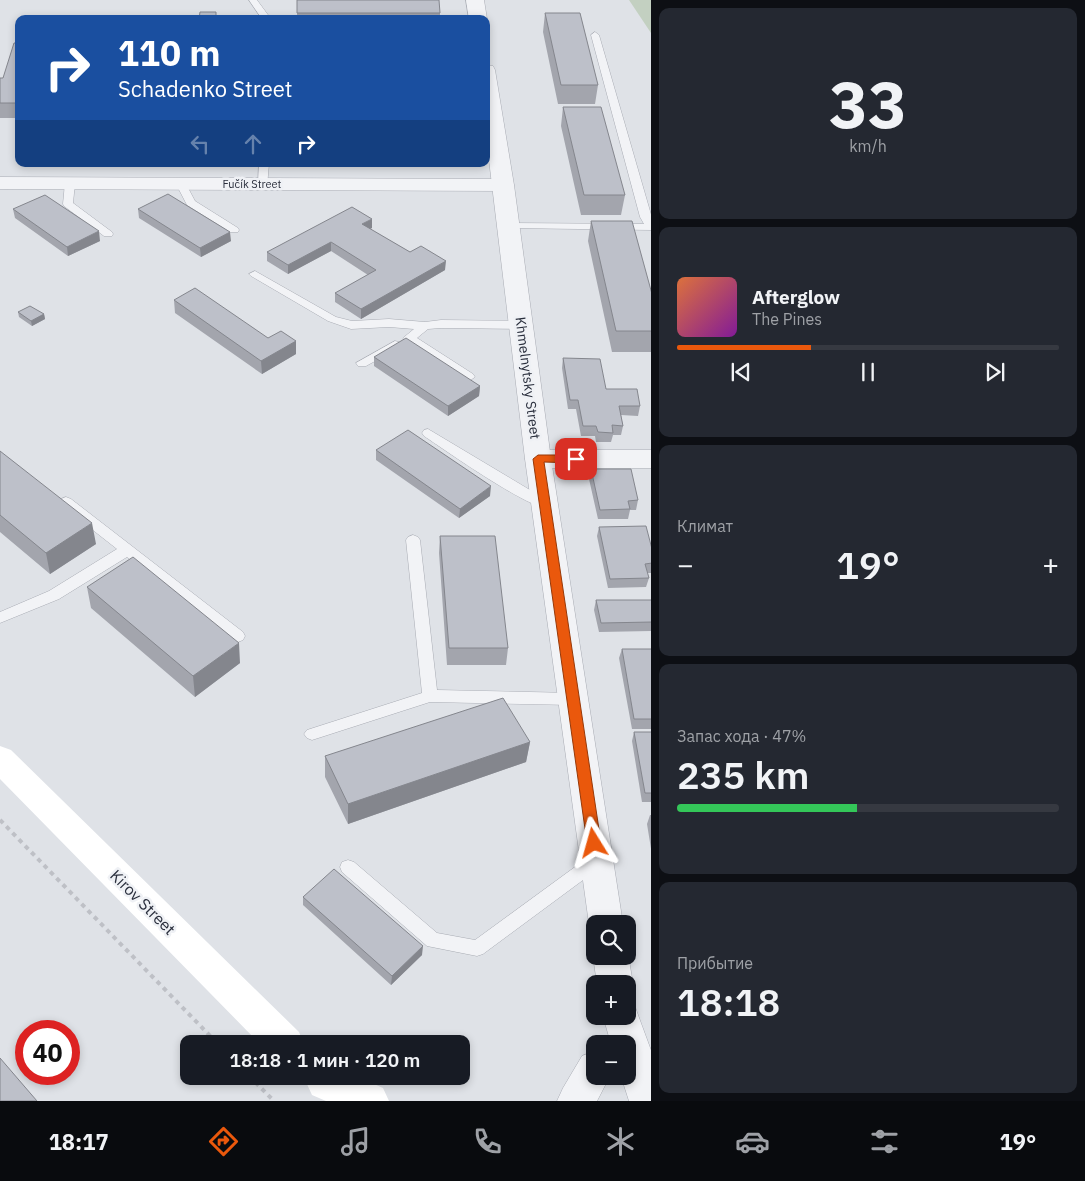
<!DOCTYPE html>
<html lang="ru">
<head>
<meta charset="utf-8">
<style>
	body { margin:0; font-family:"IBM Plex Sans",sans-serif; background:#242831; color:#f1f3f6; height:100vh; display:flex; flex-direction:column; font-size:19px; white-space:nowrap }
	* { box-sizing:border-box; margin:0 }
	p { font-size:16px; color:#9ea1a6 }
	.icon { flex:none; width:28px; height:28px; fill:none; stroke:currentColor; stroke-width:2; stroke-linecap:round; stroke-linejoin:round }
	.map { position:relative; flex:1; overflow:hidden }
	.drawer { display:flex; flex-direction:column; gap:8px; padding:8px; background:#0d0f14; width:434px }
	.drawer>* { flex:none }
	.guide { position:absolute; left:15px; top:15px; width:475px; height:152px; border-radius:10px; box-shadow:0 2px 8px #0003; background:#1a4fa0; color:#fff; overflow:hidden }
	.tools { position:absolute; left:586px; top:915px; display:grid; gap:10px }
	.tools a { display:grid; place-items:center; width:50px; height:50px; border-radius:10px; background:#171b24; box-shadow:0 2px 8px #0003; font-size:25px }
	.speed { position:absolute; left:15px; top:1020px; display:flex; gap:10px; font-size:25px; font-weight:700; text-align:center }
	.speed>* { display:grid; place-content:center; width:65px; height:65px; border-radius:50%; background:#171b24; box-shadow:0 2px 8px #0003; line-height:1 }
	.speed .limit { border:8px solid #d22; background:#fff; color:#111 }
	.pin { position:absolute; display:grid; place-items:center; width:42px; height:42px; color:#fff; margin:-21px; border-radius:10px; box-shadow:0 2px 8px #0006 }
	.me { position:absolute; width:55px; margin:-28px; rotate:352deg; stroke-linejoin:round; filter:drop-shadow(0 0 4px #0008) }
	.turn { display:flex; align-items:center; gap:18px; height:105px; padding:0 20px; font-size:22px }
	.turn .icon { width:65px; height:65px; stroke-width:2.5 }
	.turn b { display:block; font-size:35px; line-height:42px }
	.lanes { display:flex; align-items:center; height:48px; padding:0 20px; background:#0003; justify-content:center; gap:25px; direction:ltr }
	.lanes .off { opacity:.35 }
	.big { font-size:38px; font-weight:600; line-height:1.1 }
	.drawer .card { flex:1; display:flex; flex-direction:column; justify-content:center; gap:8px; min-width:0; padding:0 18px; border-radius:10px; background:#242831 }
	.drawer .dial { align-items:center; gap:0 }
	.dial b { font-size:65px; line-height:1 }
	.song { display:flex; align-items:center; gap:15px }
	.cover { width:60px; height:60px; border-radius:8px; background:linear-gradient(135deg,hsl(20 70% 55%),hsl(290 70% 35%)) }
	.played { height:5px; border-radius:2px; background:linear-gradient(90deg,#ea580c 35%,#363941 35%) }
	.keys { display:flex; justify-content:space-around; direction:ltr }
	.heat { display:flex; justify-content:space-between; align-items:center; font-size:28px; direction:ltr }
	.charge { height:8px; border-radius:4px; background:linear-gradient(90deg,#34c759 47%,#363941 0) }
	.trip { position:absolute; left:180px; top:1035px; width:290px; height:50px; border-radius:10px; background:#171b24; box-shadow:0 2px 8px #0003; font-weight:600; line-height:50px; text-align:center }
	.tab-bar { display:flex; height:80px; justify-content:space-around; align-items:center; background:#090b0e; color:#9ea1a6 }
	.tab-bar .icon { width:35px; height:35px }
	.tab-bar .current { color:#ea580c }
	.tab-bar b { font-size:22px; color:#f1f3f6 }
	main { display:flex; flex:1; min-height:0 }
	.map>svg:first-child { display:block }
	.green { fill:#c3d0c1 }
	.lines { fill:none; stroke-linecap:round; stroke-linejoin:round }
	.service-casing { stroke:#a9acb4; stroke-width:1 }
	.minor-casing { stroke:#a9acb4; stroke-width:1 }
	.tertiary-casing { stroke:#a9acb4; stroke-width:1 }
	.path { stroke:#bec0c6; stroke-width:4; stroke-dasharray:4.5 4.5; stroke-linecap:butt }
	.service { fill:#f2f3f6; fill-rule:evenodd }
	.minor { fill:#f2f3f6; fill-rule:evenodd }
	.tertiary { fill:#f2f3f6; fill-rule:evenodd }
	.secondary { fill:#fff; fill-rule:evenodd }
	.wall { fill:#a3a5ad }
	.shaded-wall { fill:#84868d }
	.building { fill:#bdc0c9; stroke:#84868d }
	.route { fill:#ea580c; stroke:#983908 }
	.labels { text-anchor:middle; stroke-width:5; stroke-linejoin:round; paint-order:stroke }
	.far-street-label { font-size:11px; fill:#2a2f3d; stroke:#eff1f5 }
	.street-label { font-size:14px; fill:#2a2f3d; stroke:#eff1f5 }
	.near-street-label { font-size:16px; fill:#2a2f3d; stroke:#eff1f5 }
</style>
</head>
<body>
<main>
<div class="map">
<svg width="652" height="1101" viewBox="0 0 652 1101">
	<rect width="100%" height="100%" fill="#dfe2e7"/>
	<path class="green" d="M629 0H651V33Z"/>
	<g class="lines">
		<g class="service-casing">
			<path id="service" d="M249 0H257L271 19H262Z
				M595 32 599 35 652 218V230L505 228 504 226 505 224 509 223 644 224 640 217 591 35Z
				M259 164H269L267 186H259L258 184Z
				M70 180 75 183 73 203 112 232 113 234 112 236H104L64 206 63 204 65 183Z
				M181 181 185 182 195 201 238 228 239 230 238 232H230L187 205 176 184Z
				M255 271 336 317 352 321 389 319 425 322 441 320 522 321 528 325 522 329 441 328 428 329 417 338 473 374 475 377 469 381 405 341 403 338 414 329 389 327 351 329 328 321 251 276 249 274Z
				M395 341 399 342 401 345 399 348 366 366H358L356 363Z
				M428 429 550 502 552 505 550 508C534 513 442 448 424 436L422 433 424 430Z
				M66 497 71 499 243 632 245 636 243 640 238 642 233 640 127 557 59 599 0 623V612L49 591 117 549 61 505 59 502 61 499Z
				M413 535 418 537 420 540 437 690 573 693 578 695 581 699 578 703 573 705 430 702 312 740 307 738 304 734 307 730 422 693 406 540 408 537Z
				M596 854 602 856 604 861 602 866 483 954 477 956 427 946 342 872 340 867 342 862 348 860 354 862 437 933 475 940 590 856Z"/>
		</g>
		<g class="minor-casing">
			<path id="minor" d="M0 177 504 179 511 181 514 185 511 189 504 191 0 189Z
				M538 450H652V468H538L529 465 525 459 529 453Z"/>
		</g>
		<g class="tertiary-casing">
			<path id="tertiary" d="M466 0H484L487 19 486 20 469 19Z
				M486 65 493 66 495 70 514 185 551 459 623 924H595V935L589 924 525 459 486 135Z
				M595 953V956H628V954L633 984 628 996V984H597L593 956Z
				M628 1001 634 1004 652 1053V1101H629L621 1076H628V1044H611L603 1016H628Z
				M595 1051V1076H610L597 1101H557L563 1088 582 1056Z"/>
		</g>
		<path class="path" d="M0 820 218 1044
			M249 1076 274 1101"/>
		<use href="#service" class="service"/>
		<use href="#minor" class="minor"/>
		<use href="#tertiary" class="tertiary"/>
		<path class="secondary" d="M0 746 11 750 299 1032 304 1044H260L0 779Z
			M309 1076H356L383 1088 389 1101H326L312 1095 306 1082Z"/>
	</g>
	<path class="wall" d="M297 0 440 13V19H297Z
		M545 13 598 85 595 104H558L543 32Z
		M19 43V118H0V78H3Z
		M563 107 625 195 621 215H581L561 126Z
		M201 164H240V165H201Z
		M295 164H458L295 165Z
		M13 209 100 241 68 256 15 218Z
		M138 209 231 241 201 257 139 218Z
		M591 221 652 294V352H612L588 241Z
		M372 228 370 229 410 252 445 270 361 319 335 302V293L368 275 331 251 288 274 267 261V252Z
		M174 300 268 338 296 341V354L262 374 175 313Z
		M18 312 44 314 45 319 32 326 19 317Z
		M374 357 480 386 479 396 448 416 374 366Z
		M563 358 606 389 640 406 638 416 621 415 623 426 621 435H613L611 442H596L595 436H581L576 409H568L562 368Z
		M376 450 490 496 459 518 376 460Z
		M0 451 96 544 50 574 0 532Z
		M591 469 638 500 636 510H630L628 519H598L589 479Z
		M599 527 652 549V573H647L649 578 646 587 608 588 597 536Z
		M440 536 508 648 506 665H447L439 553Z
		M87 587 240 663 195 697 91 608Z
		M596 600H652V631L599 632 594 610Z
		M622 649H652V729H632L619 658Z
		M634 732H652V802H642L632 741Z
		M530 742 526 762 348 824 325 777V756Z
		M650 815H652V855L647 824Z
		M303 897 422 955 391 985 303 905Z"/>
	<path class="shaded-wall" d="M372 219V228L362 233V224Z
		M99 231 100 241 68 256 67 247Z
		M230 232 231 241 201 257 200 248Z
		M331 242V251L288 274V265Z
		M446 261 445 270 361 319V309Z
		M44 314 45 319 32 326 31 321Z
		M296 341V354L262 374 261 361Z
		M480 386 479 396 448 416V406Z
		M491 486 490 496 459 518 460 509Z
		M92 523 96 544 50 574 46 553Z
		M239 643 240 663 195 697 193 676Z
		M530 742 526 762 348 824V804Z
		M423 946 422 955 391 985 392 976Z"/>
	<path class="building" d="M297 0H439L440 13H297Z
		M200 12H216V19H199Z
		M545 13H580L598 85H561Z
		M14 43H19V103H0V78H3Z
		M563 107H601L625 195H584Z
		M168 194 230 232 200 248 138 209Z
		M45 195 99 231 67 247 13 209Z
		M352 207 372 219 362 224 410 252 421 246 446 261 361 309 335 293 376 270 331 242 288 265 267 252Z
		M591 221H632L652 294V331H616Z
		M195 288 268 338 281 331 296 341 261 361 174 300Z
		M30 306 44 314 31 321 18 312Z
		M406 338 480 386 448 406 374 357Z
		M563 358 600 359 606 389H637L640 406H619L623 426 612 425 613 433 598 432 596 426H583L578 400H570Z
		M408 430 491 486 460 509 376 450Z
		M0 451 92 523 46 553 0 515Z
		M591 469H631L638 500 628 501 630 509 600 510Z
		M646 526 652 549V563L645 564 649 578 610 579 599 527Z
		M440 536H495L508 648H449Z
		M133 557 239 643 193 676 87 587Z
		M596 600H652V622L601 623Z
		M622 649H652V719H634Z
		M503 698 530 742 348 804 325 756Z
		M634 732H652V793H645Z
		M334 869 423 946 392 976 303 897Z
		M0 1058 37 1101H0Z"/>
	<path class="route" d="M538 455H576L581 459 576 463 544 462 601 843 599 847 594 849 589 847 587 843 533 459Z"/>
	<g class="labels">
		<g class="far-street-label">
			<text x="252" y="188">Fučík Street</text>
		</g>
		<g class="street-label">
			<text transform="translate(528 378) rotate(83)" y="5">Khmelnytsky Street</text>
		</g>
		<g class="near-street-label">
			<text transform="translate(143 902) rotate(45)" y="6">Kirov Street</text>
		</g>
	</g>
</svg>
<div class="tools">
<a><svg class="icon" aria-label="search" viewBox="0 0 24 24"><circle cx="10" cy="10" r="6"/><path d="M15 15l6 6"/></svg></a>
<a>+</a>
<a>−</a>
</div>
<div class="speed"><div class="limit">40</div></div>
<div class="pin" style="left:576px;top:459px;background:#d93025"><svg class="icon" aria-label="arrive" viewBox="0 0 24 24"><path d="M6 21V4h12l-3 4 3 4H6"/></svg></div>
<svg class="me" style="left:594px;top:843px" viewBox="-20 -20 40 40"><path d="M0-17L14 15 0 8-14 15z" fill="#ea580c" stroke="#fff" stroke-width="4"/></svg>
<div class="trip">18:18 · 1 мин · 120 m</div>
<div class="guide">
<div class="turn"><svg class="icon" aria-label="right" viewBox="0 0 24 24"><path d="M7 20v-9h11M14 6l5 5-5 5"/></svg><div><b>110 m</b>Schadenko Street</div></div>
<div class="lanes"><svg class="icon off" aria-label="left" viewBox="0 0 24 24"><path d="M17 20v-9H6M10 6l-5 5 5 5"/></svg><svg class="icon off" aria-label="ahead" viewBox="0 0 24 24"><path d="M12 20V5M6 11l6-6 6 6"/></svg><svg class="icon" aria-label="right" viewBox="0 0 24 24"><path d="M7 20v-9h11M14 6l5 5-5 5"/></svg></div>
</div>
</div>
<section class="drawer">
<div class="card dial"><b>33</b><p>km/h</p></div>
<div class="card">
<div class="song"><i class="cover"></i><div><b>Afterglow</b><p>The Pines</p></div></div>
<div class="played"></div>
<div class="keys"><svg class="icon" aria-label="previous" viewBox="0 0 24 24"><path d="M18 5L8 12l10 7zM5 5v14"/></svg><svg class="icon" aria-label="pause" viewBox="0 0 24 24"><path d="M8 5v14M16 5v14"/></svg><svg class="icon" aria-label="next" viewBox="0 0 24 24"><path d="M6 5l10 7-10 7zM19 5v14"/></svg></div>
</div>
<div class="card"><p>Климат</p>
<div class="heat"><a>−</a><b class="big">19°</b><a>+</a></div>
</div>
<div class="card"><p>Запас хода · 47%</p><b class="big">235 km</b><div class="charge"></div></div>
<div class="card"><p>Прибытие</p><b class="big">18:18</b></div>
</section>
</main>
<nav class="tab-bar">
<b>18:17</b>
<svg class="icon current" aria-label="directions" viewBox="0 0 24 24"><path d="M12 3l9 9-9 9-9-9zM9 14v-3h6M13 9l2 2-2 2"/></svg>
<svg class="icon" aria-label="music" viewBox="0 0 24 24"><path d="M9 18V5l10-2v13"/><circle cx="6" cy="18" r="3"/><circle cx="16" cy="16" r="3"/></svg>
<svg class="icon" aria-label="phone" viewBox="0 0 24 24"><path d="M5 4h4l2 5-3 2q2 4 5 5l2-3 5 2v4C11 20 4 13 5 4z"/></svg>
<svg class="icon" aria-label="climate" viewBox="0 0 24 24"><path d="M12 3v18M4 7l16 10M4 17L20 7"/></svg>
<svg class="icon" aria-label="car" viewBox="0 0 24 24"><path d="M5 17H2v-5l4-1 3-4h7l3 4 3 1v5h-3M9 17h6M6 11h13"/><circle cx="7" cy="17" r="2"/><circle cx="17" cy="17" r="2"/></svg>
<svg class="icon" aria-label="filters" viewBox="0 0 24 24"><path d="M4 7h16M4 17h16"/><circle cx="9" cy="7" r="2"/><circle cx="15" cy="17" r="2"/></svg>
<b>19°</b>
</nav>
</body>
</html>
